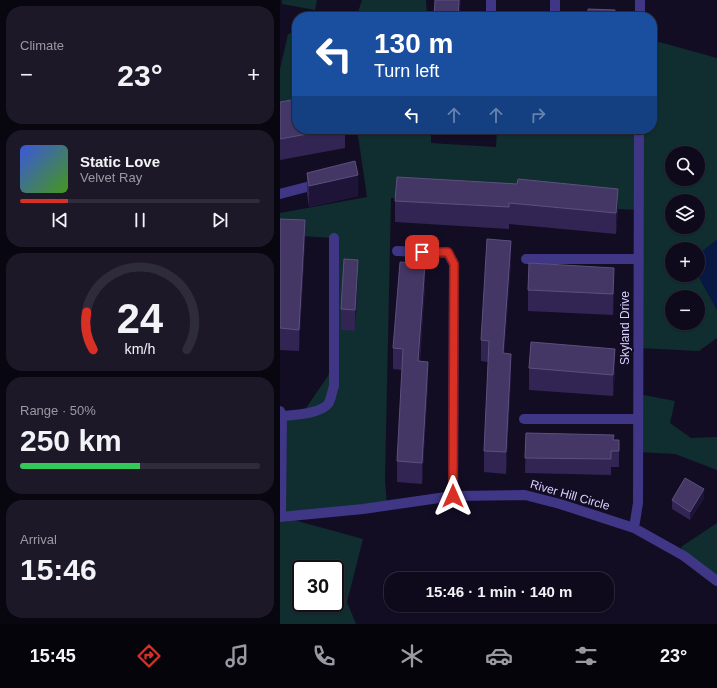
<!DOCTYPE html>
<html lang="en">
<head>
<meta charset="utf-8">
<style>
	body { margin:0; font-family:Helvetica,sans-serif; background:#1c1828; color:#f1f3f6; height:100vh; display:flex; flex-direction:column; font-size:15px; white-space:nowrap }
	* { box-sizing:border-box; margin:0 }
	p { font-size:13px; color:#9b9aa3 }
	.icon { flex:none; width:22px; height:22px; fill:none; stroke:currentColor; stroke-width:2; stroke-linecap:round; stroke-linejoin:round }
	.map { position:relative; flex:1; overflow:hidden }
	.side { display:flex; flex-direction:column; gap:6px; padding:6px; background:#08060f; width:280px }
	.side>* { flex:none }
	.guide { position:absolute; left:12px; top:12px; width:365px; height:122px; border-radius:16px; box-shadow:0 1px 3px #0004,0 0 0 1px #2e2b3a; background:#1a4fa0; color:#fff; overflow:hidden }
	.buttons { position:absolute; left:385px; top:146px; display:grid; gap:8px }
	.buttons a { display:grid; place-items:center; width:40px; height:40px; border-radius:50%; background:#0e0a1b; box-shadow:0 1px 3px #0004,0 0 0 1px #2e2b3a; font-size:20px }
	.speed { position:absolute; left:12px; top:560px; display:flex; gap:8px; font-size:20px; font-weight:700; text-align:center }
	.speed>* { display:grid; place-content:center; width:52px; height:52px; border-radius:50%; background:#0e0a1b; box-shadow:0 1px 3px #0004,0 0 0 1px #2e2b3a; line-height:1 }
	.speed .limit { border:2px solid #111; border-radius:6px; background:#fff; color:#111 }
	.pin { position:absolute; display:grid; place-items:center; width:34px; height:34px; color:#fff; margin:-17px; border-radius:8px; box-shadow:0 2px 6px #0006 }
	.me { position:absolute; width:44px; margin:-22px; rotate:0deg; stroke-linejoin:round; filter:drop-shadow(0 0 3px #0008) }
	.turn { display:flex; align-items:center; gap:14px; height:84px; padding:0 16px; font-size:18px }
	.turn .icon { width:52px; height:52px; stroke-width:2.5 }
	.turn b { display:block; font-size:28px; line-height:34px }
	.lanes { display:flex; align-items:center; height:38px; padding:0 16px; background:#0003; justify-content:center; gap:20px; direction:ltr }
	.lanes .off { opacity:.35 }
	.big { font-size:30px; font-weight:800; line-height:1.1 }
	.side .tile { flex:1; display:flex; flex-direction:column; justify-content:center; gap:6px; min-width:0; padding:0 14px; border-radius:16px; background:#1c1828 }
	.side .dial { align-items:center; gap:0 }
	.dial svg { height:104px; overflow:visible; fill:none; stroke:#2e2b3a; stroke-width:7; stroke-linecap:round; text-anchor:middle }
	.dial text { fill:#f1f3f6; stroke:none }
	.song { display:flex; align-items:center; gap:12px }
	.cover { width:48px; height:48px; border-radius:6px; background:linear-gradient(135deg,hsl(230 70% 55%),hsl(100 70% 35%)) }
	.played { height:4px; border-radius:2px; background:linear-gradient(90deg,#d93025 20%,#2e2b3a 20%) }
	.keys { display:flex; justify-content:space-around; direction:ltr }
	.heat { display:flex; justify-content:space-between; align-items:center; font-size:22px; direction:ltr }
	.charge { height:6px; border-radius:3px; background:linear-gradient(90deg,#34c759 50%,#2e2b3a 0) }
	.trip { position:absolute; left:104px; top:572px; width:230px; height:40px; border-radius:16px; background:#0e0a1b; box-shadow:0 1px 3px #0004,0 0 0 1px #2e2b3a; font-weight:800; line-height:40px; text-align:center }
	.tab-bar { display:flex; height:64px; justify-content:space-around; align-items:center; background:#06040b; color:#9b9aa3 }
	.tab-bar .icon { width:28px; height:28px }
	.tab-bar .selected { color:#d93025 }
	.tab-bar b { font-size:18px; color:#f1f3f6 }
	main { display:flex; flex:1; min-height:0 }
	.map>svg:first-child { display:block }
	.green { fill:#102d2f; fill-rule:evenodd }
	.water { fill:#071943 }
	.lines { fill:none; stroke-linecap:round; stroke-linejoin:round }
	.minor { stroke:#3f3686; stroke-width:10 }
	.wall { fill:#322553 }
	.shaded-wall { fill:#1e1438 }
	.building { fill:#443765; stroke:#5b507e }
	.route-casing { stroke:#8d1f18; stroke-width:10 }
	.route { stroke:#d93025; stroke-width:7 }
	.labels { text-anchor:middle; stroke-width:4; stroke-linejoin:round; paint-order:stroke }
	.street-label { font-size:12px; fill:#dad1ff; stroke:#130d24 }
</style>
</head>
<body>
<main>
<section class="side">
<div class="tile"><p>Climate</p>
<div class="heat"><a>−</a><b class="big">23°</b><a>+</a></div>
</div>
<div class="tile">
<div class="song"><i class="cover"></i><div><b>Static Love</b><p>Velvet Ray</p></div></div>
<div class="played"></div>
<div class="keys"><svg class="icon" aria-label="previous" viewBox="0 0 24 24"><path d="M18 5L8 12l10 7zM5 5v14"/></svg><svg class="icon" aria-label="pause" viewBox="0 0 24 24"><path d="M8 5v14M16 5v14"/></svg><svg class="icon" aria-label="next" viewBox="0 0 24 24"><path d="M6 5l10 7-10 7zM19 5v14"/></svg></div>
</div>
<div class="tile dial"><svg viewBox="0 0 100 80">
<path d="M14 69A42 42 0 1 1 86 69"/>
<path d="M14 69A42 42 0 0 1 9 40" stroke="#d93025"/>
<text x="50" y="56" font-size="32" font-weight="700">24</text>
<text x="50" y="72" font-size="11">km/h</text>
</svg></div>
<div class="tile"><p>Range · 50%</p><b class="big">250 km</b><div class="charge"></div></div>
<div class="tile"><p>Arrival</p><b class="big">15:46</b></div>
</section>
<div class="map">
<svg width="437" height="624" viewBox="0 0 437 624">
	<rect width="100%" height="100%" fill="#130d24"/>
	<path class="green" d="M2 0H37L35 10 2 4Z
		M82 0H146L147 17H62L78 12Z
		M17 31V110H0V69L8 34Z
		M372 40 437 58V240L425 249 418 258V249H392V275H418L437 310V338L419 351 358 348 359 210 111 198 105 480 107 505 3 517 83 539 67 602 76 624H0V410L22 414 54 367V238L0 235V213L87 197 77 129H151V143L216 147 217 129H372ZM392 153H418V179H392ZM392 201H418V227H392ZM392 297H418V323H392ZM21 569H55V603H21Z
		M358 394 395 401 390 423 411 438 437 437V470L395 454 358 452Z
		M437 523V576L404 556 401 547Z"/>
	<path class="water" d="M437 240V310L418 275V258L425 249Z"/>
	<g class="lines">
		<path class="minor" d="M275 0V17
			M211 17V0
			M360 17V0
			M0 194 38 184
			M117 251 168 253 174 264 173 496
			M246 259H359
			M0 411 2 416 1 516
			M2 416C13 415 40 414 48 404 51 400 52 391 54 386V238
			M244 419H358
			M0 517 83 509 173 496 245 495 280 504 354 528 404 556 437 581
			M354 528 358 503 359 129"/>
	</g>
	<path class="wall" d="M0 102 17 129H65V148L0 160Z
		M27 173 78 196 29 207 27 194Z
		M117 177 338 210 336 234 229 224V229L115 222V201Z
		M0 219 25 241 19 351 0 350Z
		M231 262 224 353 231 375 226 474 204 472V451L208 362 201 361V340Z
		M78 281 75 331 61 330V309Z
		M145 285 140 361 148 383 142 484 117 482V461L122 370 113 369V348Z
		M334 289 333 315 248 311V290Z
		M249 368 335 370 333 396 249 390Z
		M246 433 339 440V467H331V475L245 473Z
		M424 498 410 520 392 509V500Z"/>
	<path class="shaded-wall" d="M179 0H181L180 17H178Z
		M78 175V196L29 207V186Z
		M338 189V210L336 234V213Z
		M25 220V241L19 351V330Z
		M231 241V262L223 374V353Z
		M78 260V281L75 331V310Z
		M145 264V285L138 382V361Z
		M334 268V289L333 315V294Z
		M335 349V370L333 396V375Z
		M231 354V375L226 474V452Z
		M148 362V383L142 484V463Z
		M424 489V498L410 520V512Z"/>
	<path class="building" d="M155 0H179L178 17H154Z
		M308 9 335 10V17H308Z
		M17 99V129H54L0 139V102Z
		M75 161 78 175 29 186 27 173Z
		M117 177 237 184 238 179 338 189 336 213 229 203V207L115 201Z
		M0 219 25 220 19 330 0 328Z
		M207 239 231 241 223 353 231 354 226 452 204 451 209 341 201 340Z
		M64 259 78 260 75 310 61 309Z
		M120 262 145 264 138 361 148 362 142 463 117 461 123 349 113 348Z
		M249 263 334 268 333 294 248 290Z
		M251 342 335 349 333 375 249 368Z
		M246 433 334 435 333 440H339V451H331V459L245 458Z
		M405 478 424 489 410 512 392 500Z"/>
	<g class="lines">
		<g class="route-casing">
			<path id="route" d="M142 252H168L174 264 173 496"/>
		</g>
		<use href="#route" class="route"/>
	</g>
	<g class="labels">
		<g class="street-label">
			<text transform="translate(345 328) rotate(-90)" y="4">Skyland Drive</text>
			<text transform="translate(290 495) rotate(16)" y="4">River Hill Circle</text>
		</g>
	</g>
</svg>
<div class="buttons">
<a><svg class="icon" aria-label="search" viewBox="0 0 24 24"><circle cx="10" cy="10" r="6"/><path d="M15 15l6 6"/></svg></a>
<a><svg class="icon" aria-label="layers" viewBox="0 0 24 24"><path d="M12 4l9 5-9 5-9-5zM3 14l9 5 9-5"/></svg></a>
<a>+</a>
<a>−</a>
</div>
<div class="speed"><div class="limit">30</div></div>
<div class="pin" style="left:142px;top:252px;background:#d93025"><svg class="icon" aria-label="arrive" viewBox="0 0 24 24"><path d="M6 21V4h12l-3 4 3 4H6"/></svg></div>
<svg class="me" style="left:173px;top:496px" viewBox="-20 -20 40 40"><path d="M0-17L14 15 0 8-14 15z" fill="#d93025" stroke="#fff" stroke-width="4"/></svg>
<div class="trip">15:46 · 1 min · 140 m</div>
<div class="guide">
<div class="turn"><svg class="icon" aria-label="left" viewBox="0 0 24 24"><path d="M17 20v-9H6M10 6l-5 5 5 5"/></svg><div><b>130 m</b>Turn left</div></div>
<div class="lanes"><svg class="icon" aria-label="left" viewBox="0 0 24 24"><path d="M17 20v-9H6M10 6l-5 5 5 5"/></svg><svg class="icon off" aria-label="ahead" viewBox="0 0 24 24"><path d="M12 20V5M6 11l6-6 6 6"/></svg><svg class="icon off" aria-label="ahead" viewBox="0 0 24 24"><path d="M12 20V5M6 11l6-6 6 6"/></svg><svg class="icon off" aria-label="right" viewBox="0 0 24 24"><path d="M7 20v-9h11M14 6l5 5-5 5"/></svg></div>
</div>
</div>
</main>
<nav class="tab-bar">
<b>15:45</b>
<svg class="icon selected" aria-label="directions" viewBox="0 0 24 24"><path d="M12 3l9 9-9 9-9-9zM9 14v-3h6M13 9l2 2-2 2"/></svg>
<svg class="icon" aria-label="music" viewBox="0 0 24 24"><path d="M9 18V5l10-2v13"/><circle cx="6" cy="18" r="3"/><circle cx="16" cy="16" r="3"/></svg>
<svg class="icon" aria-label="phone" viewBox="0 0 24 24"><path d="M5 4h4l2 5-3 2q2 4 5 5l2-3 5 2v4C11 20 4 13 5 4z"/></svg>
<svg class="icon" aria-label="climate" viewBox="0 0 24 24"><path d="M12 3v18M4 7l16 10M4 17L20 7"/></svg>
<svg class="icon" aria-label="car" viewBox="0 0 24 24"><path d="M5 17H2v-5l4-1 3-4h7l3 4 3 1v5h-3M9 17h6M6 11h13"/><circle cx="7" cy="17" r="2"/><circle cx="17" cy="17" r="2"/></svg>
<svg class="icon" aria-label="filters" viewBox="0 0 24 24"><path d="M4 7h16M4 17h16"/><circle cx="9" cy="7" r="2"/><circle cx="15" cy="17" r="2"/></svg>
<b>23°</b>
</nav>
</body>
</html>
